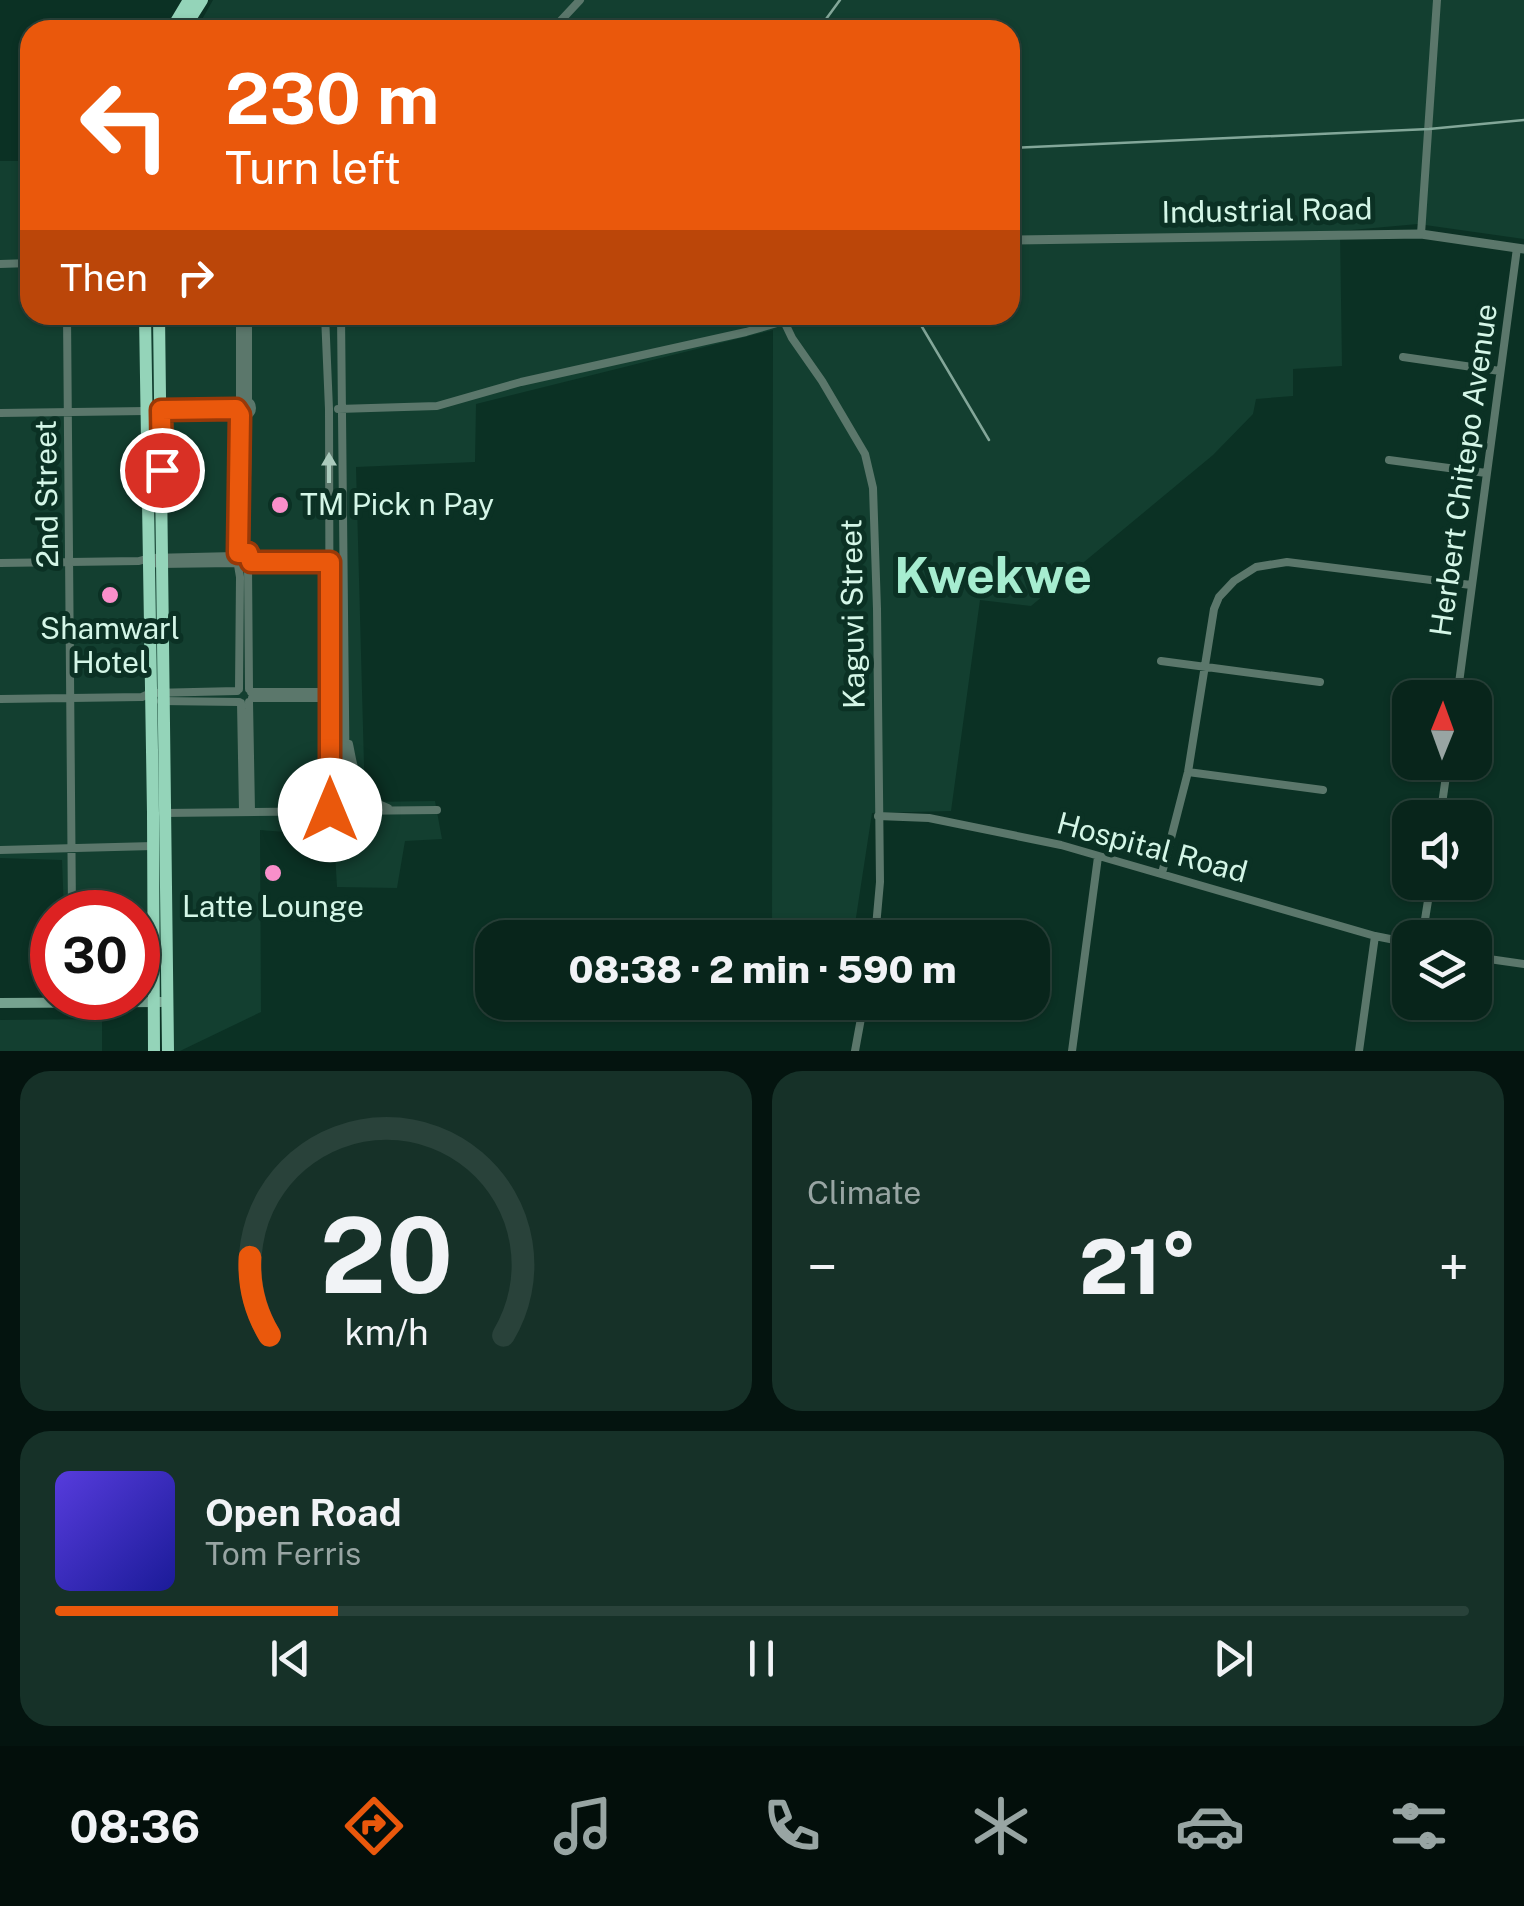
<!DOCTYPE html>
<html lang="en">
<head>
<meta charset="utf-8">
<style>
	body { margin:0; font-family:"Public Sans",sans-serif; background:#163128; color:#f1f3f6; height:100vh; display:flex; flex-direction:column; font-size:38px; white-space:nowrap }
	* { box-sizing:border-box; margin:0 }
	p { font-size:32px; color:#98a5a3 }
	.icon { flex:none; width:55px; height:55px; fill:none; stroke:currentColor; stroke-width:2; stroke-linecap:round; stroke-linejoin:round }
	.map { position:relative; height:1051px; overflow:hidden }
	.drawer { display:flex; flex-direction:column; gap:20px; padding:20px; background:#04140f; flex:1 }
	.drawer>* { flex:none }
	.hud { position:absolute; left:20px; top:20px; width:1000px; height:305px; border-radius:30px; box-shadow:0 2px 8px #0004,0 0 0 2px #29423a; background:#ea580c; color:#fff; overflow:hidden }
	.needle { width:65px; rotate:1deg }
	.tools { position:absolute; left:1392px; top:680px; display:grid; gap:20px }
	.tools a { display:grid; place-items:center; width:100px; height:100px; border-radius:20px; background:#08251b; box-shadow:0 2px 8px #0004,0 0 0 2px #29423a; font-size:50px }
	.speed { position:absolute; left:30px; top:890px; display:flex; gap:20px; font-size:50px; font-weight:700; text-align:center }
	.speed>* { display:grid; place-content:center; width:130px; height:130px; border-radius:50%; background:#08251b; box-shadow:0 2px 8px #0004,0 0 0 2px #29423a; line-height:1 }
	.speed .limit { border:15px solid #d22; background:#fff; color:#111 }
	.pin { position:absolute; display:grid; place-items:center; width:85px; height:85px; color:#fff; margin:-42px; border:5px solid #fff; border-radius:50%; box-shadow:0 2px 10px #0007 }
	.me { position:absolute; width:110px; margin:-55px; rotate:0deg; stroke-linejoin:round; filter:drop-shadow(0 0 8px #0008) }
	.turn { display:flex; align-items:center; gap:35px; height:210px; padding:0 40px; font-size:45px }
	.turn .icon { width:130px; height:130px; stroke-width:2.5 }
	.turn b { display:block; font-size:70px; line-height:85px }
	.then { display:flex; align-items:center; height:95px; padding:0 40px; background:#0003; gap:20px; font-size:38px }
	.big { font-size:75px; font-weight:800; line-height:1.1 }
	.drawer .widget { flex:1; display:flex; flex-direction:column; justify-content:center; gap:15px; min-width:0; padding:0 35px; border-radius:30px; background:#163128 }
	.drawer .dial { align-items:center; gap:0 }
	.dial svg { height:260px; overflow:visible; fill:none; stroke:#29423a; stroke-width:7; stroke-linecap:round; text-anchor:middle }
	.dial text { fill:#f1f3f6; stroke:none }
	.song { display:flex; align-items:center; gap:30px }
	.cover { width:120px; height:120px; border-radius:15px; background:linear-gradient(135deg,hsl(250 70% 55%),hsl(240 70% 35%)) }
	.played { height:10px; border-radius:5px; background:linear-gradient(90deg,#ea580c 20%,#29423a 20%) }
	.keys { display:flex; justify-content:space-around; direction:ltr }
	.heat { display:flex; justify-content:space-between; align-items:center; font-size:55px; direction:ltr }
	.drawer .tiles { flex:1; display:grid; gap:20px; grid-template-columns:1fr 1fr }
	.widget:last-child { grid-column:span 2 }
	.trip { position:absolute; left:475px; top:920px; width:575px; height:100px; border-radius:30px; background:#08251b; box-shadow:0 2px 8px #0004,0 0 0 2px #29423a; font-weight:800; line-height:100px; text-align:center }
	.tab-bar { display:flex; height:160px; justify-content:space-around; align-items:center; background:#030f0b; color:#98a5a3 }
	.tab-bar .icon { width:70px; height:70px }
	.tab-bar .selected { color:#ea580c }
	.tab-bar b { font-size:45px; color:#f1f3f6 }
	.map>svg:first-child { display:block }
	.built { fill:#133f30 }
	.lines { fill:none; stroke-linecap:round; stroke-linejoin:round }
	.minor { stroke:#5b776b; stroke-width:8 }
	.tertiary { stroke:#5b776b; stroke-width:9 }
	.secondary { stroke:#76a390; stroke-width:10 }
	.trunk { stroke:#94d4b9; stroke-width:12 }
	.rail { stroke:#83a799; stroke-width:2.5 }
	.oneway { fill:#aacabc }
	.route-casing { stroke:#983908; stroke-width:25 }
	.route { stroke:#ea580c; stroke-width:18 }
	.poi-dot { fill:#f98fca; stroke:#0b3124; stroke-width:4 }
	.labels { text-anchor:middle; stroke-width:10; stroke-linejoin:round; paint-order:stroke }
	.street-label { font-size:30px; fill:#d4f6e7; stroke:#0b3124 }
	.poi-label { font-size:30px; fill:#d4f6e7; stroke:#0b3124 }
	.town-label { font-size:50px; font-weight:bold; fill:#a6edd0; stroke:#0b3124 }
</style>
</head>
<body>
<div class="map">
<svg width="1524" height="1051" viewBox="0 0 1524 1051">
	<rect width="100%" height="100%" fill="#0b3124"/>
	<path class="built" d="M213 0H1524V239L1418 224 1340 231 1342 366 1293 369V396L1256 399 1253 414 1213 455 1031 606 980 600 951 811 872 813 853 937H772L773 330 476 404 475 462 356 467 365 802 435 801 442 839 405 841 397 888 337 887 334 836 260 830 261 1012 180 1051H172V998L68 1002V998H138V912H64L62 860 0 858V161H30V315H1010V30H196Z
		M102 1019V1051H0V1020Z"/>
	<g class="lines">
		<path class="minor" d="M552 30 580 0
			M1421 234 1437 0
			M0 264 30 263
			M67 315 72 912
			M248 315V401
			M325 315 329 409 330 811
			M341 315 346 810
			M781 315 792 338 822 381 865 454 873 488 877 609 880 882 875 938
			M1403 357 1500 371
			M236 408a8 8 0 1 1 16 0a8 8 0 1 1-16 0Z
			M240 400V315
			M338 409 437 406 521 382 746 332 784 321
			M160 411 235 409
			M0 413 146 411
			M248 414 246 543 248 553
			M1389 460 1486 473
			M238 553 240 415
			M250 555H329
			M251 562H329
			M0 563 139 561 150 558 235 556
			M158 564 236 563
			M238 565 240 577 239 689
			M248 566 249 689
			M1161 661 1320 682
			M251 692H330
			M252 698H330
			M1457 698 1517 248
			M0 699 142 697 151 693 237 691
			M161 701 239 702
			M249 702 251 811
			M241 703 243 811
			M349 744C355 773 356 797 388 808
			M1188 772 1323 790
			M163 813 437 810
			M878 816 929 818 1061 845 1375 936 1410 943
			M1440 818 1448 762
			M0 850 153 846
			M1162 873 1188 772 1214 609 1219 597 1234 581 1256 567 1287 562 1471 585
			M1422 938 1431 882
			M1475 957 1524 964
			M855 1051 864 1002
			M1072 1051 1098 857
			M1359 1051 1375 936"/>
		<path class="tertiary" d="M1010 240 1421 234 1524 249"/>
		<path class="secondary" d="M0 1003 161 1002"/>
		<path class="trunk" d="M171 30 189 0
			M183 30 202 0
			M145 315 153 813 154 1051
			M159 315 168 1051"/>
		<path class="rail" d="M818 30 840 0
			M1010 148 1429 129 1524 120
			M915 315 989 440"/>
	</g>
	<defs><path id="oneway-solid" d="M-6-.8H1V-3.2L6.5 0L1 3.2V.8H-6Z" transform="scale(2.5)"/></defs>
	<use class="oneway" href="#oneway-solid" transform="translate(329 468) rotate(-90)"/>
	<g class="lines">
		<g class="route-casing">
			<path id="route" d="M162 470 161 410 236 409 240 415 238 553H248L251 562H330V810"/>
		</g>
		<use href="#route" class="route"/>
	</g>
	<g class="poi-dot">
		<circle cx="280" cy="505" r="10"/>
		<circle cx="110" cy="595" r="10"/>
		<circle cx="273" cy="873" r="10"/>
	</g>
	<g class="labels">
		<g class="street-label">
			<text transform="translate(1267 211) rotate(-1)" y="10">Industrial Road</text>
			<text transform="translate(1464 470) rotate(-82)" y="10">Herbert Chitepo Avenue</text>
			<text transform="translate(47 494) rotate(-91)" y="10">2nd Street</text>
			<text transform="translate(853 614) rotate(-91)" y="10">Kaguvi Street</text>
			<text transform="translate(1152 848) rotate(15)" y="10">Hospital Road</text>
		</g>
		<g class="poi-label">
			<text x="300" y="515" text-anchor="start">TM Pick n Pay</text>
			<text x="110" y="639">Shamwarl<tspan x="110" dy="34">Hotel</tspan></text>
			<text x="273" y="917">Latte Lounge</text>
		</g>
		<g class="town-label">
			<text x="993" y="593">Kwekwe</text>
		</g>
	</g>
</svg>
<div class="tools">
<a><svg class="needle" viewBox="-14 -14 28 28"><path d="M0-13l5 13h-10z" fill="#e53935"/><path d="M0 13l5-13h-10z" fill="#98a5a3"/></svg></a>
<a><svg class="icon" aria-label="sound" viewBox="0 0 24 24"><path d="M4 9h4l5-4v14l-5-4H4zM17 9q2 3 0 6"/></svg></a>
<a><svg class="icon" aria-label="layers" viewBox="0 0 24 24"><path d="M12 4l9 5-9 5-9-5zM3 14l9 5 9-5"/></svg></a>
</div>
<div class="speed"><div class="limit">30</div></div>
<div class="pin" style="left:162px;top:470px;background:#d93025"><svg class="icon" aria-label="arrive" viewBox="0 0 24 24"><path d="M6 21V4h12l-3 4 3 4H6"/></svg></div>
<svg class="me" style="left:330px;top:810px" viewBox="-20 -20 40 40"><circle r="19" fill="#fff"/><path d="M0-13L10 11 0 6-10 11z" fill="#ea580c"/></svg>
<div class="trip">08:38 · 2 min · 590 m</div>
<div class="hud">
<div class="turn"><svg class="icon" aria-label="left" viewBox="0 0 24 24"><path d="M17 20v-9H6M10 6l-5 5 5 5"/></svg><div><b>230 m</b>Turn left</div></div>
<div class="then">Then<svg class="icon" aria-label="right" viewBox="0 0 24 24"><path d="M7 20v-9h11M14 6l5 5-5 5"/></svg></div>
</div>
</div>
<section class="drawer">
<div class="tiles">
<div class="widget dial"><svg viewBox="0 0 100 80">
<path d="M14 69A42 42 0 1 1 86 69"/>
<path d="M14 69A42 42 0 0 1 8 45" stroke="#ea580c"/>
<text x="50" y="56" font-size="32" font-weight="700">20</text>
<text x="50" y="72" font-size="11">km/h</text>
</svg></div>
<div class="widget"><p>Climate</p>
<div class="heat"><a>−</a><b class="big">21°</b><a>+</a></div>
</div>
<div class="widget">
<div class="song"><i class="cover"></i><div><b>Open Road</b><p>Tom Ferris</p></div></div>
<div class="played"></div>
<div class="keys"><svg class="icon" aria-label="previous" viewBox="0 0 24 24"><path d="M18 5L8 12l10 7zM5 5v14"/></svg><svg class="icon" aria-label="pause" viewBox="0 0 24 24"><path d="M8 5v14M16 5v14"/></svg><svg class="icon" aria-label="next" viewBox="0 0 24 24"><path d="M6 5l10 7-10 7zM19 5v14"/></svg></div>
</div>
</div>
</section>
<nav class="tab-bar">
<b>08:36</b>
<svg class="icon selected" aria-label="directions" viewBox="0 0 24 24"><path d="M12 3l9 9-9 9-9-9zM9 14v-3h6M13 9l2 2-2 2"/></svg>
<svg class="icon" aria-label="music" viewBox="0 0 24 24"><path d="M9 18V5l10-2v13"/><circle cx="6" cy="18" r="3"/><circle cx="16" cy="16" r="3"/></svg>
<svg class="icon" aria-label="phone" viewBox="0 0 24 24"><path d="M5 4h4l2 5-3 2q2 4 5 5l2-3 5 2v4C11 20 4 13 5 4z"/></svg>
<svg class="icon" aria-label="climate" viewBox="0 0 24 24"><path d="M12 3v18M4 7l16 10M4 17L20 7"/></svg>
<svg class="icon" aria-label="car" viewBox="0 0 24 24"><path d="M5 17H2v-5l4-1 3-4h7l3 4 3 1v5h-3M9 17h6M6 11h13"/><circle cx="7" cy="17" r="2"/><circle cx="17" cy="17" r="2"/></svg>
<svg class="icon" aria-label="filters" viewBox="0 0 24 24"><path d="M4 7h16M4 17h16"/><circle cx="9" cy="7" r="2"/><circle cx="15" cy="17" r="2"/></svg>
</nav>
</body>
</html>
